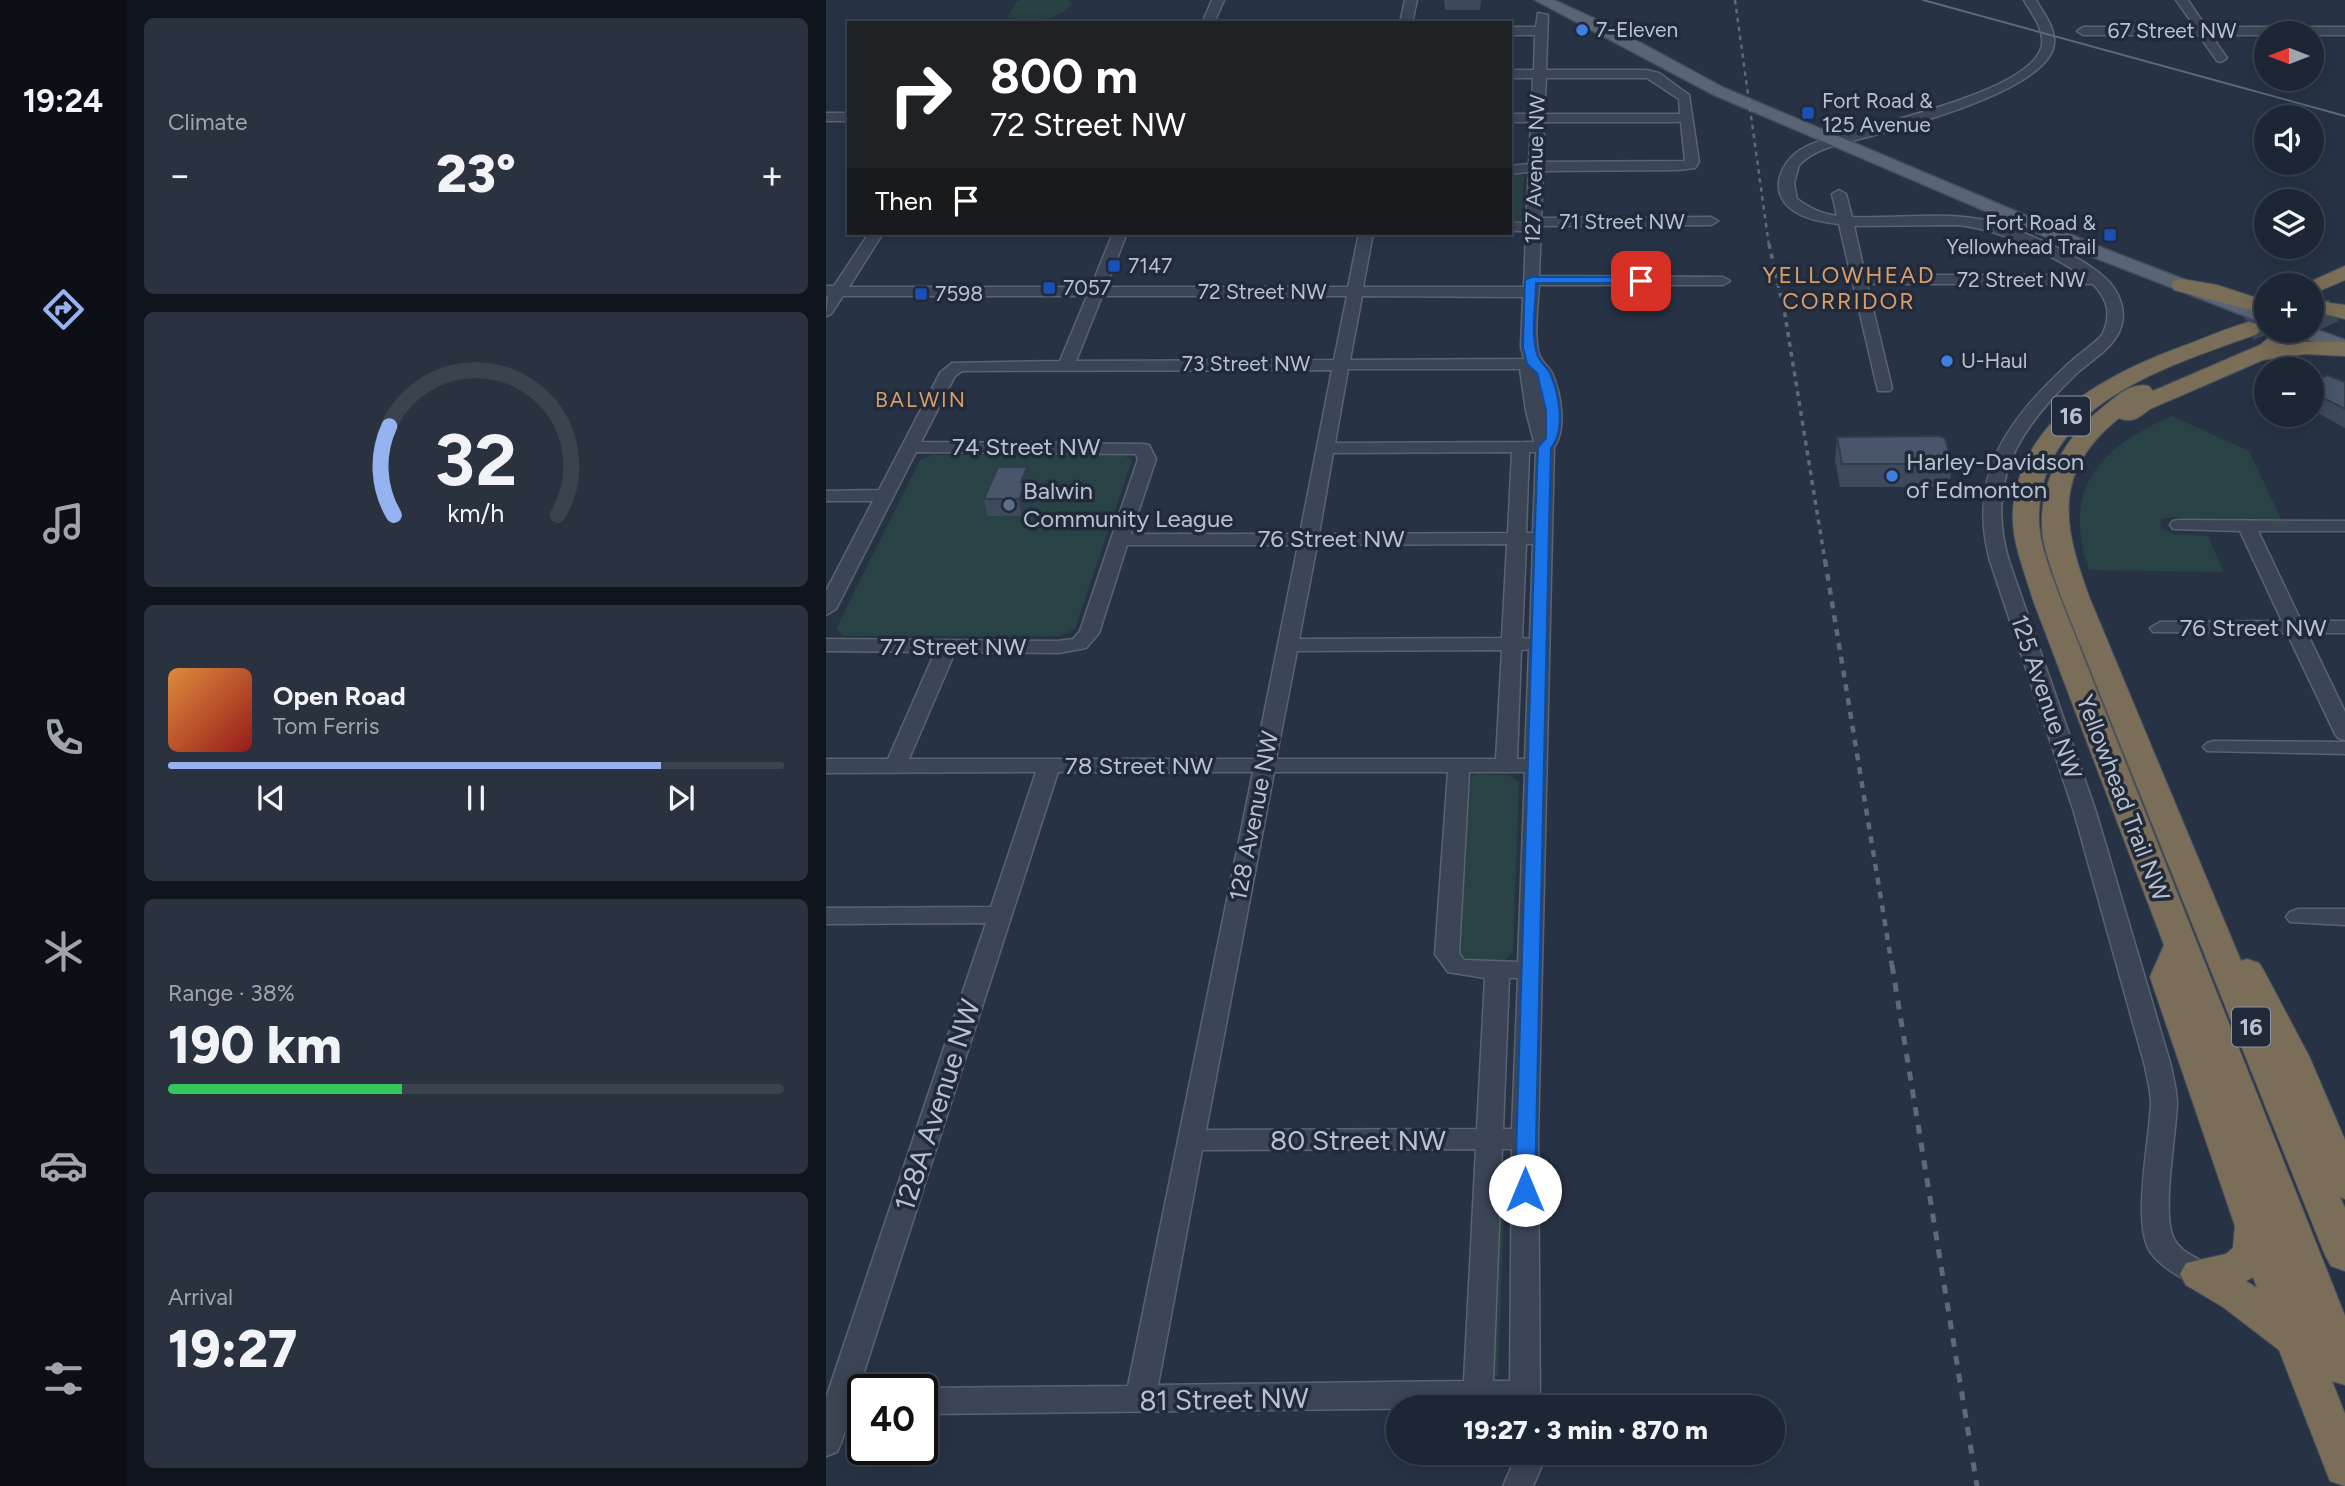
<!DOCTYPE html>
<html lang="en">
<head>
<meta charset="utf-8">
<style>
	body { margin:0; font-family:Figtree,sans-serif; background:#2a3240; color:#f1f3f6; height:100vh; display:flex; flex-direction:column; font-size:26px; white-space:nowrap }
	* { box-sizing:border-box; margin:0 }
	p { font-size:23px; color:#a0a5ac }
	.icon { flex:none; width:38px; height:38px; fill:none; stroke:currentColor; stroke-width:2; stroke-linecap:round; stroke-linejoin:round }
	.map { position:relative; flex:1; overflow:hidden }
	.details { display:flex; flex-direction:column; gap:18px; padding:18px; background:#10151d; width:700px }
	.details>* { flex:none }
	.hud { position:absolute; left:21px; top:21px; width:665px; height:214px; border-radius:0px; box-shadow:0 4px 18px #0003,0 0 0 2px #3b434f; background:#202124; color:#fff; overflow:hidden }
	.needle { width:46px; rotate:270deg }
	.buttons { position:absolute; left:1428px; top:21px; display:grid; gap:14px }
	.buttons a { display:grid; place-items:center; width:70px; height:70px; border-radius:50%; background:#1d2634; box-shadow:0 4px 18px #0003,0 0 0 2px #3b434f; font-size:35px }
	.speed { position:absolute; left:21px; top:1374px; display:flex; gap:14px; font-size:35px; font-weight:700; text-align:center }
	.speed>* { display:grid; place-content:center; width:91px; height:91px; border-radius:50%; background:#1d2634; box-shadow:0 4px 18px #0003,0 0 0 2px #3b434f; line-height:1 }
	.speed .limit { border:4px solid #111; border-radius:10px; background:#fff; color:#111 }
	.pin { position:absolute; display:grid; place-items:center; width:60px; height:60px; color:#fff; margin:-30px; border-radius:14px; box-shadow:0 4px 10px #0006 }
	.me { position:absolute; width:77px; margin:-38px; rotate:0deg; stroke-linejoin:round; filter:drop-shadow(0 0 5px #0008) }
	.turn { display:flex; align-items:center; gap:24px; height:147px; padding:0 28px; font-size:32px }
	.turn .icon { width:91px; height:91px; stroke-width:2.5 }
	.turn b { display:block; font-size:49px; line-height:60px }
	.then { display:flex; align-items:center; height:66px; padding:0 28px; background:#0003; gap:14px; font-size:26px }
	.big { font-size:52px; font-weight:800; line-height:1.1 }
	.details .card { flex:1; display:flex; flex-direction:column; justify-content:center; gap:10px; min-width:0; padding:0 24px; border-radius:10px; background:#2a3240 }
	.details .dial { align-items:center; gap:0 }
	.dial svg { height:182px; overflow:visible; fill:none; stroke:#3b434f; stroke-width:7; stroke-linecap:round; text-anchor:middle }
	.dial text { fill:#f1f3f6; stroke:none }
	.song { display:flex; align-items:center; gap:21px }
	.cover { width:84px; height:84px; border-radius:10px; background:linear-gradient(135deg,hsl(30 70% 55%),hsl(0 70% 35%)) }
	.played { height:7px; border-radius:4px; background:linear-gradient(90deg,#95b2f1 80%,#3b434f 80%) }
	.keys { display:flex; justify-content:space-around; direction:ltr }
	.heat { display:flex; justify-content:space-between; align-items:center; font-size:38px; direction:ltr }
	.charge { height:10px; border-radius:5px; background:linear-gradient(90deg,#34c759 38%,#3b434f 0) }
	.trip { position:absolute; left:560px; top:1395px; width:399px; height:70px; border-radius:35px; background:#1d2634; box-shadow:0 4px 18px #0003,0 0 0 2px #3b434f; font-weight:800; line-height:70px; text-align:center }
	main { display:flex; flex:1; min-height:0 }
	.dock { display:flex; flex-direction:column; width:126px; justify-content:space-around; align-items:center; background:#0c0f15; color:#a0a5ac }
	.dock .icon { width:49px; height:49px }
	.dock .active { color:#95b2f1 }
	.dock b { font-size:32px; color:#f1f3f6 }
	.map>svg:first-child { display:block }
	.green { fill:#294246 }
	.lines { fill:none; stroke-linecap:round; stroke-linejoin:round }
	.highway-tunnel { stroke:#3d485a; stroke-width:24; stroke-dasharray:24 11; stroke-linecap:butt }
	.minor-casing { stroke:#5a6372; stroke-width:3 }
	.major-casing { stroke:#454e5e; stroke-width:3 }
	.highway-casing { stroke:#46505f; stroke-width:2 }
	.minor { fill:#3b4555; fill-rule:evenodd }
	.major { fill:#596475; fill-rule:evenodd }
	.highway { fill:#7b6e58; fill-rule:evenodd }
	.tram { stroke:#5d697c; stroke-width:2 }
	.rail-far3 { stroke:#5d697c; stroke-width:2.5; stroke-dasharray:4.5 4.5; stroke-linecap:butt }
	.rail-far2 { stroke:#5d697c; stroke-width:3.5; stroke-dasharray:5 5; stroke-linecap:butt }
	.rail-far1 { stroke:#5d697c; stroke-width:4.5; stroke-dasharray:7 7; stroke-linecap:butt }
	.rail { stroke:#5d697c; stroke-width:5; stroke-dasharray:9 9; stroke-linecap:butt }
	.wall { fill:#3e495b }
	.shaded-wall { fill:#323c4a }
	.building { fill:#48556a; stroke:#323c4a; stroke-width:2 }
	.route { fill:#1a73e8; stroke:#114b97; stroke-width:2 }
	.shop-dot { fill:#3f7fe0; stroke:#202a3a; stroke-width:2.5 }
	.transit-dot { fill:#1a4fb4; stroke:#202a3a; stroke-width:2.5 }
	.service-dot { fill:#5c6f8a; stroke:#202a3a; stroke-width:2.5 }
	.labels { text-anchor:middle; stroke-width:7; stroke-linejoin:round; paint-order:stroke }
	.far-poi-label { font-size:21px; fill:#b9c1ce; stroke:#202a3a; text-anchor:start }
	.far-street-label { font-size:21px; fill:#b9c1ce; stroke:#202a3a }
	.far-neighbourhood-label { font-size:21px; letter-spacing:2px; fill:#db9c67; stroke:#202a3a }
	.far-quarter-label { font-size:23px; letter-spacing:2px; fill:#db9c67; stroke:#202a3a }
	.shield { fill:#202a3a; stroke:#8b94a2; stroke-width:2 }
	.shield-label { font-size:23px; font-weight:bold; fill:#b9c1ce }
	.street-label { font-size:24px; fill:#b9c1ce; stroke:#202a3a }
	.poi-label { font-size:24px; fill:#b9c1ce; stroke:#202a3a; text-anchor:start }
	.near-street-label { font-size:28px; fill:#b9c1ce; stroke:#202a3a }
</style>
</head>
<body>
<main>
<nav class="dock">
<b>19:24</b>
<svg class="icon active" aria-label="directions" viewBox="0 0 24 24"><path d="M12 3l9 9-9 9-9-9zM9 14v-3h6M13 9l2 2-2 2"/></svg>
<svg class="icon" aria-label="music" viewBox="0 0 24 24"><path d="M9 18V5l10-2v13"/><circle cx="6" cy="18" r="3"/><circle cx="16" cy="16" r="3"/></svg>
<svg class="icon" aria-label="phone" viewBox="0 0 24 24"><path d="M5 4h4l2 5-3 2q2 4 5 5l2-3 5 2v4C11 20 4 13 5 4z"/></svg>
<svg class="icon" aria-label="climate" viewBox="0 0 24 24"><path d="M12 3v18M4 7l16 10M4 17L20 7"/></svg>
<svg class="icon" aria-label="car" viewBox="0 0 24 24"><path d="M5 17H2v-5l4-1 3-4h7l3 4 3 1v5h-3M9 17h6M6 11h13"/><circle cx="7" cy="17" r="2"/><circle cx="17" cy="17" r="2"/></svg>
<svg class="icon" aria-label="filters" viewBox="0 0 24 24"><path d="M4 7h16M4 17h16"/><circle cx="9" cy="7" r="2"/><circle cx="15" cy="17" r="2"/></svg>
</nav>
<section class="details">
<div class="card"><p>Climate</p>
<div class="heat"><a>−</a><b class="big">23°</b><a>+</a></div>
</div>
<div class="card dial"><svg viewBox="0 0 100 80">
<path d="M14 69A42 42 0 1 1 86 69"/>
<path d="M14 69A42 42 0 0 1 12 30" stroke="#95b2f1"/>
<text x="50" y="56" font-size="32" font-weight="700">32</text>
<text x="50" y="72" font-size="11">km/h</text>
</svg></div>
<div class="card">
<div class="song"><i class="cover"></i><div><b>Open Road</b><p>Tom Ferris</p></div></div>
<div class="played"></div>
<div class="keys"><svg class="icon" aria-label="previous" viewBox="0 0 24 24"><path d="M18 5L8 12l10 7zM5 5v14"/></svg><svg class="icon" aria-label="pause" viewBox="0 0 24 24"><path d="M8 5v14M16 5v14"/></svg><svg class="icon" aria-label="next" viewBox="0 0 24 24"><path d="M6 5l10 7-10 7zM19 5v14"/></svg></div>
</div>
<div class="card"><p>Range · 38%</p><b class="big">190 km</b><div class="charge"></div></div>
<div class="card"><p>Arrival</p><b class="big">19:27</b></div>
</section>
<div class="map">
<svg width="1519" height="1486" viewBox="0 0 1519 1486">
	<rect width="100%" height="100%" fill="#273345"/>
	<path class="green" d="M195 0H242L247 3C234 22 202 22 181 17L191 1Z
		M684 173 698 175 696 223 684 224Z
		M1346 416 1423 451 1455 519 1378 520 1345 517 1334 520 1335 528 1347 534 1382 536 1398 572 1263 570C1235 488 1273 448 1346 416Z
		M107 455H298L306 460 249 629 234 636H18L10 629 94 460Z
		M650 774 683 775 693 782 687 953 676 963H645L631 952 641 779Z
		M676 1159 680 1161 672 1376 664 1378 672 1161Z"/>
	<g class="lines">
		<path class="highway-tunnel" d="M1486 320 1511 309
			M1423 329 1440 322"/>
		<g class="minor-casing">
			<path id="minor" d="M386 0H398L388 23H376Z
				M579 0H591L586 23H574Z
				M1198 0H1210C1217 13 1230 28 1228 44 1223 88 1089 124 1052 134 1026 142 992 145 973 165L968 183 971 199C984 208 995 214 1011 216L1006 194 1013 190 1020 194 1026 217C1067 219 1112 212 1153 219 1184 224 1256 256 1278 277 1294 291 1303 314 1292 334 1283 351 1264 361 1250 374 1193 429 1159 480 1183 561L1270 812 1345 1066C1347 1078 1351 1091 1351 1104 1350 1135 1335 1215 1348 1239 1356 1256 1380 1258 1388 1274L1384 1282 1374 1285C1355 1279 1338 1269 1325 1253 1305 1226 1324 1138 1325 1103 1325 1091 1321 1078 1319 1066L1248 812 1164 561C1141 477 1180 422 1239 367 1251 355 1265 347 1276 335 1286 315 1282 300 1267 284H1041L1066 388 1064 391H1052L1013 224C996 222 971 218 959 203 943 182 961 155 981 146 1023 128 1210 95 1216 44 1218 28 1205 13 1198 0ZM1132 225C1176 230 1220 252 1256 275H1039L1028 226Z
				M1350 0H1362L1380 27H1519V35H1385L1401 58 1395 62 1391 61 1373 35H1257L1251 31 1257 27H1369Z
				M712 13 722 15 720 70H821L833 73 863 95 873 162 869 168 852 170 717 171 715 218 885 217 892 221 885 225 715 226 713 276 897 277 904 281 897 285H713C712 305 708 330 712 351 714 362 721 364 726 373 735 393 741 430 728 447L712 1139 714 1407 96 1414V1390H93L96 1388 302 1386 427 772H232L15 1443 11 1452 0 1456V1398L160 923 0 924V908L165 907 210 772 0 773V759H62L109 652 0 651V639L232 641 247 639 254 631 312 459 310 454 90 452 10 609 0 615V591L47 501H0V491L53 490 114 373 126 363 234 361 261 296H17L5 314 0 316 2 296H0V286H8L43 233H57L23 287H265L287 233H301L280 287H522L533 233H547L537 287H698L700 231H684V223H700L703 172 684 174V166L703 164 705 122H684V114H706L707 78H684V70H708L709 35H684V27H710ZM720 78H821L853 99 854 114H718ZM718 122H855L859 161 717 162ZM276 296H521L508 360 250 361ZM536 296 697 297 695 347 698 359 524 360ZM522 369H694L700 411 708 442 509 443ZM506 370 474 534H305L330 459 323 445 317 444 95 442 129 376 136 371ZM686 452 682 533 493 534 507 453ZM703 452H710L707 533H700ZM681 544 676 638 473 639 491 545ZM700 544H707L704 639 696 638ZM301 545H472L429 759H83L129 652 232 653 260 648 273 633ZM703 649 699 759H691L695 650ZM676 650 670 759H450L471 651ZM448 772H622L609 954 622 972 659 978 651 1129 380 1130ZM643 772H699L692 962 638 960 633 953ZM683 978H692L686 1129H677ZM650 1149 638 1381 332 1385 376 1150ZM676 1149H686L684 1381H667Z
				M0 113H23V121H0Z
				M1353 520 1519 521V531H1432L1475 621H1519V633H1481L1519 712V740L1512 738 1509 734 1461 633 1327 632 1324 628 1334 622 1456 621 1414 531 1347 529 1344 525 1347 521Z
				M1388 741 1519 742V754L1381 751 1377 747 1381 743Z
				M1472 909H1519V925L1464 922 1460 917 1464 912Z
				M685 1452H715V1468L707 1486H677L685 1468Z"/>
		</g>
		<g class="major-casing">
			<path id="major" d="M709 0H728L780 24 898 88 1279 249 1440 311V324L1267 257 886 94Z
				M1486 328 1519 340V353L1468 335 1465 331H1486Z"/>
		</g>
		<g class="highway-casing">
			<path id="highway" d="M1519 266V280L1486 294V285H1477Z
				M1356 279 1391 285 1440 301V314L1348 290 1345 285 1348 280Z
				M1486 296 1504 303 1519 305V319L1486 311Z
				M1423 322 1431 324 1434 329 1431 334C1344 366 1218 401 1213 512 1211 541 1225 572 1235 600L1519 1316V1385L1506 1381 1519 1414V1486L1504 1481 1453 1350 1397 1307 1360 1285 1354 1274 1360 1263 1400 1254 1407 1248 1409 1226 1324 977 1338 945 1207 600C1199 572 1185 541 1187 511 1194 418 1279 375 1357 346 1379 338 1401 328 1423 322ZM1427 1277 1431 1288 1420 1281Z
				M1451 331H1473V336L1468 342H1519V356L1479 354 1437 360 1324 409C1314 417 1306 424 1293 418 1225 473 1237 526 1264 599L1415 961 1421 959 1433 963 1438 971 1483 1056 1519 1140V1199L1514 1197 1519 1208V1271L1505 1266 1499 1255 1236 599C1229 579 1221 559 1217 538 1210 486 1237 439 1277 407 1290 397 1305 382 1323 386L1327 391 1434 345Z"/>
		</g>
		<use href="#minor" class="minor"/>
		<use href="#major" class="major"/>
		<use href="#highway" class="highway"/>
		<path class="tram" d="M1097 0 1519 116"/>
		<path class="rail-far3" d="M909 0 943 246"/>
		<path class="rail-far2" d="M943 244 959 315 999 561"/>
		<path class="rail-far1" d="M999 560 1066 966"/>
		<path class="rail" d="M1066 965 1151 1486"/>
	</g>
	<path class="wall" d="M618 0H655L654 10H619Z
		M1519 382V428L1486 410V383Z
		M1011 437 1126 464 1123 487H1014L1009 460Z
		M204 484 202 491 203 499 196 516H161L158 499Z"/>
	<path class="shaded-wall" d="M201 467 204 484 202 491 203 499 196 516 193 499 195 482Z"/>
	<path class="building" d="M1501 375 1519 382V409L1486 392V383Z
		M1113 436 1119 438 1126 464H1016L1011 437Z
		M172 467H201L195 482H200L193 499H158Z"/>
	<path class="route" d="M815 277 820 281 819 283H710C710 304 705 330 710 350 712 362 719 364 724 373 733 393 740 431 725 448L723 526 709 1190 706 1196 699 1198 692 1196 689 1190 709 526 712 447 720 438V410L711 373 701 364 697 347 699 280 705 277Z"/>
	<g class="shop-dot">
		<circle cx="756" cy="30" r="7"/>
		<circle cx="1121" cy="361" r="7"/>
		<circle cx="1066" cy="476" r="7"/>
	</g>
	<g class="transit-dot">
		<rect x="975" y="106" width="14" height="14" rx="3.5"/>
		<rect x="1277" y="228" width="14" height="14" rx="3.5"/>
		<rect x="281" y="259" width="14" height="14" rx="3.5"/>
		<rect x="216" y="281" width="14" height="14" rx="3.5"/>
		<rect x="88" y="287" width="14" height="14" rx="3.5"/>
	</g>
	<circle class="service-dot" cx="183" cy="505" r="7"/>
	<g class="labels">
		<g class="far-poi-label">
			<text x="770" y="37">7-Eleven</text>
			<text x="996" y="108">Fort Road &amp;<tspan x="996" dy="24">125 Avenue</tspan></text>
			<text x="1270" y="230" text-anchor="end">Fort Road &amp;<tspan x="1270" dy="24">Yellowhead Trail</tspan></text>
			<text x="302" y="273">7147</text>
			<text x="237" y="295">7057</text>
			<text x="109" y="301">7598</text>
			<text x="1135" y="368">U-Haul</text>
		</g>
		<g class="far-street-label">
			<text x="1346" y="38">67 Street NW</text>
			<text transform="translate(709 169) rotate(-88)" y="7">127 Avenue NW</text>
			<text x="796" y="229">71 Street NW</text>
			<text x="1195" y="287">72 Street NW</text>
			<text x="436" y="299">72 Street NW</text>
			<text x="420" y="371">73 Street NW</text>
		</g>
		<g class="far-neighbourhood-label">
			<text x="95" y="407">BALWIN</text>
		</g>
		<g class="far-quarter-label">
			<text x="1023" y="283">YELLOWHEAD<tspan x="1023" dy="26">CORRIDOR</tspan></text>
		</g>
		<g class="shield">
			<rect x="1226" y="396.5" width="38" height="39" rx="5"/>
			<rect x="1406" y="1007.5" width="38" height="39" rx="5"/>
		</g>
		<g class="shield-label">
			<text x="1245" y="424">16</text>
			<text x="1425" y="1035">16</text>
		</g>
		<g class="street-label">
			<text x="200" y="455">74 Street NW</text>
			<text x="505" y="547">76 Street NW</text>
			<text x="1427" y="636">76 Street NW</text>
			<text x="127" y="655">77 Street NW</text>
			<text transform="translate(1220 697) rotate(71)" y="8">125 Avenue NW</text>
			<text x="313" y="774">78 Street NW</text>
			<text transform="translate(1297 798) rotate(69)" y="8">Yellowhead Trail NW</text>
			<text transform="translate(428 816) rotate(-79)" y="8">128 Avenue NW</text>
		</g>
		<g class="poi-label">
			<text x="1080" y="470">Harley-Davidson<tspan x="1080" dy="28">of Edmonton</tspan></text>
			<text x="197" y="499">Balwin<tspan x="197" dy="28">Community League</tspan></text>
		</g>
		<g class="near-street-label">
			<text transform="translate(111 1105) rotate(-72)" y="10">128A Avenue NW</text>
			<text x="532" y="1150">80 Street NW</text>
			<text transform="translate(398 1399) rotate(-1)" y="10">81 Street NW</text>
		</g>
	</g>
</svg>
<div class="buttons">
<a><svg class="needle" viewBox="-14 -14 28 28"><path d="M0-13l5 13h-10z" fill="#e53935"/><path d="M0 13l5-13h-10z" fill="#a0a5ac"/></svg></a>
<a><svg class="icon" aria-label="sound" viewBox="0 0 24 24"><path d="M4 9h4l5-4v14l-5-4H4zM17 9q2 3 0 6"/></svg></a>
<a><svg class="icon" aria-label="layers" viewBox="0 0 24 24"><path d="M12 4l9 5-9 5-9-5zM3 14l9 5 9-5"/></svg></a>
<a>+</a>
<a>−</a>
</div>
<div class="speed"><div class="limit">40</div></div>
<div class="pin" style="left:815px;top:281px;background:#d93025"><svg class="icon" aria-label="arrive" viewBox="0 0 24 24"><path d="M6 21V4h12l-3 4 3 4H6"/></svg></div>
<svg class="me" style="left:699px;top:1190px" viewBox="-20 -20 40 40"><circle r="19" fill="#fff"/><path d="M0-13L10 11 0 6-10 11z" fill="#1a73e8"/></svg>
<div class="trip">19:27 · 3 min · 870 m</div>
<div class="hud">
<div class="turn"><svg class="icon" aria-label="right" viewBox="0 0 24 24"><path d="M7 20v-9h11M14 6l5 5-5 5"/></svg><div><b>800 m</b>72 Street NW</div></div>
<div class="then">Then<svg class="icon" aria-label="arrive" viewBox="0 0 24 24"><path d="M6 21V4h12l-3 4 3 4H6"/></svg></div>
</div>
</div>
</main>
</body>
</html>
